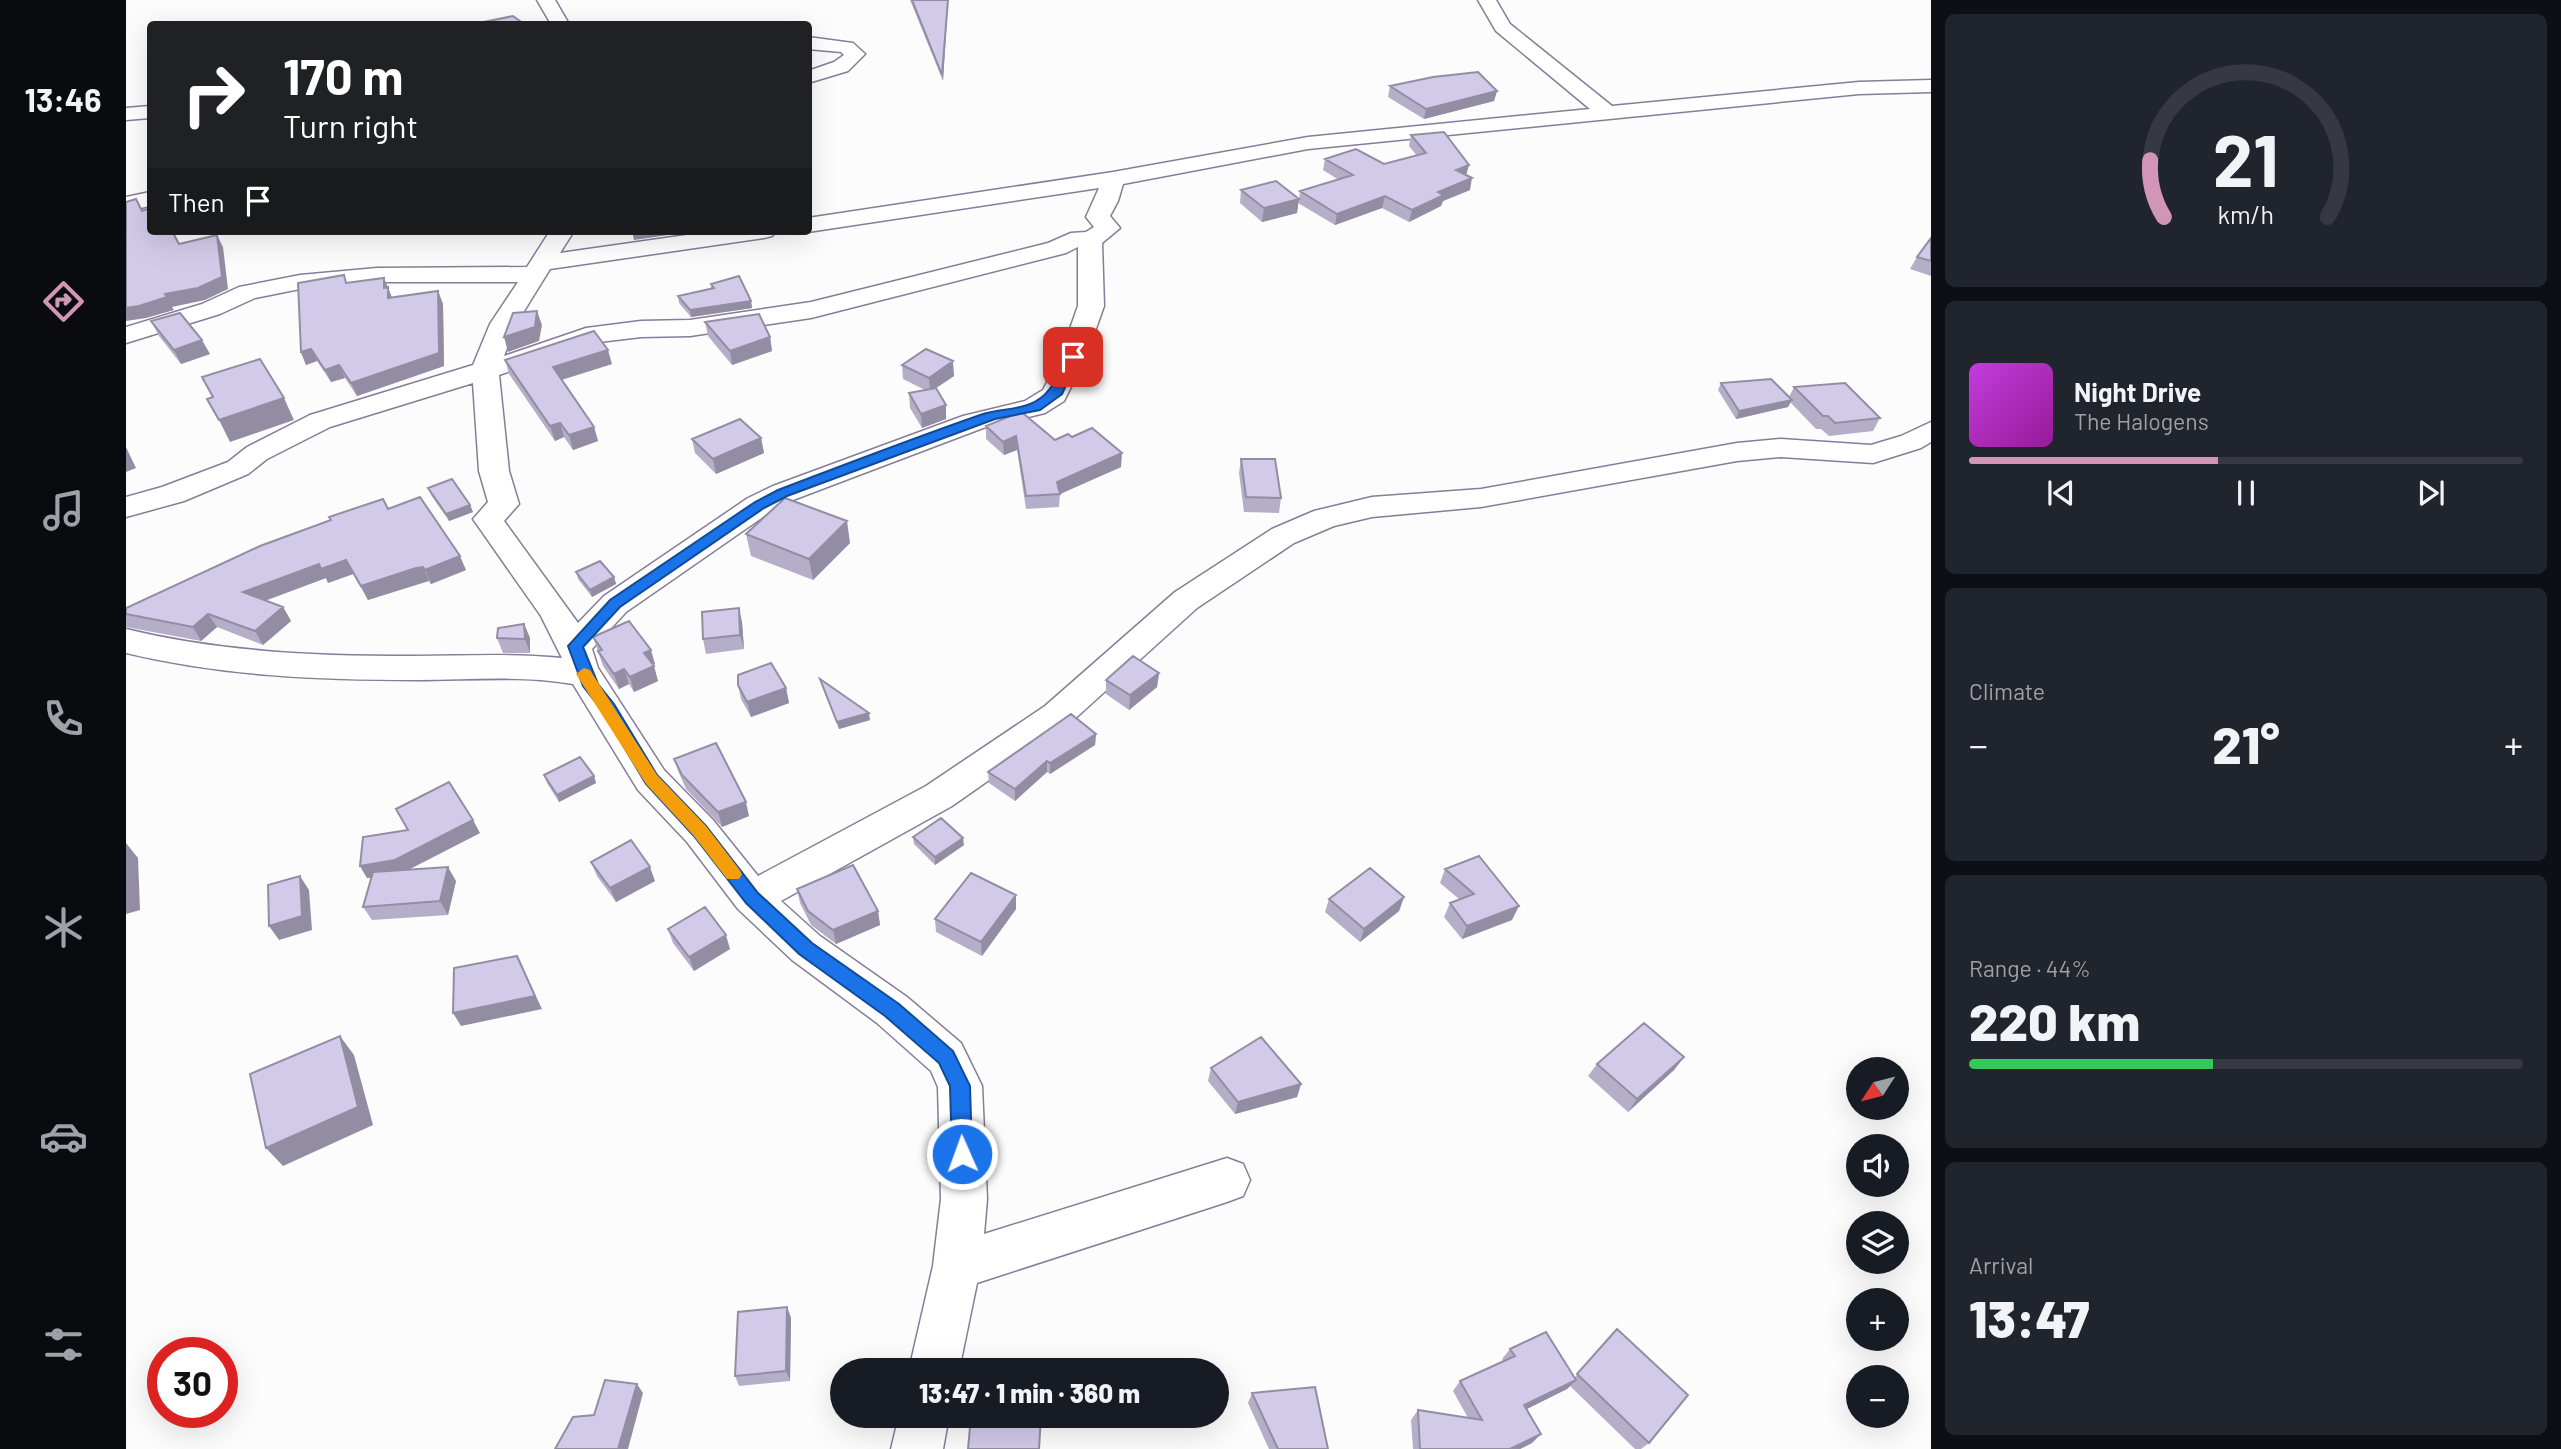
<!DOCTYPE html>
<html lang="en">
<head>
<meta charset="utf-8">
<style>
	body { margin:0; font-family:Barlow,sans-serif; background:#20242c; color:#f1f3f6; height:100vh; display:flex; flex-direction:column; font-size:26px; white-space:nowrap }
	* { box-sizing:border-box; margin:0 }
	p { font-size:23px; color:#9ea1a6 }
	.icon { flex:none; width:38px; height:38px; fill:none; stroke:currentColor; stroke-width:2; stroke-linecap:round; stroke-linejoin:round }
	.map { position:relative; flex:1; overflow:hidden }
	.panel { display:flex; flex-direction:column; gap:14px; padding:14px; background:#0d0f14; width:630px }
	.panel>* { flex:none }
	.top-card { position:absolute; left:21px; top:21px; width:665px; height:214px; border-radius:7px; box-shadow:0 7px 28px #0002; background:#202124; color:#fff; overflow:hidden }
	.needle { width:46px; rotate:234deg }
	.tools { position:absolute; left:1720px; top:1057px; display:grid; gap:14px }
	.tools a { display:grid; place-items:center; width:63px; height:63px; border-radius:50%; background:#171b24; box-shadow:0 7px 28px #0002; font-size:35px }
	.speed { position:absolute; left:21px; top:1337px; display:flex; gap:14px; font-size:35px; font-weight:700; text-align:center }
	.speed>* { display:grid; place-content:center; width:91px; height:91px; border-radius:50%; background:#171b24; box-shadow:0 7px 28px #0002; line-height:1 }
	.speed .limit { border:10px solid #d22; background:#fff; color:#111 }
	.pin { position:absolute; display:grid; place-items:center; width:60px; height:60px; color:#fff; margin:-30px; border-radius:14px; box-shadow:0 4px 10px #0006 }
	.me { position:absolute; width:77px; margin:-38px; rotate:358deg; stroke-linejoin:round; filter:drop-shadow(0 0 5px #0008) }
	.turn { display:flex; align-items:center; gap:24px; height:147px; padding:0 21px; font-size:32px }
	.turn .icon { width:91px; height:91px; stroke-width:2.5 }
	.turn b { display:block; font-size:49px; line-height:60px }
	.then { display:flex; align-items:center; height:66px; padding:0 21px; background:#0003; gap:14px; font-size:26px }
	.big { font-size:52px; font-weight:800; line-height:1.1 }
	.panel .card { flex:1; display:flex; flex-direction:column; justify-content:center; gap:10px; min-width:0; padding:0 24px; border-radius:10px; background:#20242c }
	.panel .dial { align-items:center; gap:0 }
	.dial svg { height:182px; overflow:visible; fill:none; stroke:#363941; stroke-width:7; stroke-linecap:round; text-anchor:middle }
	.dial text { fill:#f1f3f6; stroke:none }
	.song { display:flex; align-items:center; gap:21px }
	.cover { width:84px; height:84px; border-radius:10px; background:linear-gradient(135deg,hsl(290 70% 55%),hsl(300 70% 35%)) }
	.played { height:7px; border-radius:4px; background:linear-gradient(90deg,#d195b8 45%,#363941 45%) }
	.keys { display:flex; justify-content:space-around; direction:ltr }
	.heat { display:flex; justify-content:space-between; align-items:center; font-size:38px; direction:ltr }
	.charge { height:10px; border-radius:5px; background:linear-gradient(90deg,#34c759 44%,#363941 0) }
	.trip { position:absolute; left:704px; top:1358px; width:399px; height:70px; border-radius:35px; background:#171b24; box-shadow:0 7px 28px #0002; font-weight:800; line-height:70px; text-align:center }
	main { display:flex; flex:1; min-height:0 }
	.dock { display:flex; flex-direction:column; width:126px; justify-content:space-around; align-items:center; background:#090b0e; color:#9ea1a6 }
	.dock .icon { width:49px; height:49px }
	.dock .on { color:#d195b8 }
	.dock b { font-size:32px; color:#f1f3f6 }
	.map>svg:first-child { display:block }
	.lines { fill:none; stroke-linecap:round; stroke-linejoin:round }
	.minor-casing { stroke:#857d99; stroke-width:3 }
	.minor { fill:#fff; fill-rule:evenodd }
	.wall { fill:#b5aec8 }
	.shaded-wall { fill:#938da3 }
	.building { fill:#d2cae9; stroke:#938da3; stroke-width:2 }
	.route { fill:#1a73e8; stroke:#114b97; stroke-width:2 }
	.slow { fill:#f59e0b }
</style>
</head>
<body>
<main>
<nav class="dock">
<b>13:46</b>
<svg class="icon on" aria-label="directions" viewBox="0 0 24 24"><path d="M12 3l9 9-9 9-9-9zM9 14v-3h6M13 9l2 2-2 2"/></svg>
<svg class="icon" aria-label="music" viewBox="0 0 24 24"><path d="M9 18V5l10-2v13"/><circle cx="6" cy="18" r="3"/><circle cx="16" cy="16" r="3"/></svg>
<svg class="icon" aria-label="phone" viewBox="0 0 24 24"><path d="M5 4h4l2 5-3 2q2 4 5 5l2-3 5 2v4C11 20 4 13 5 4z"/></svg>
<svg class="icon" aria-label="climate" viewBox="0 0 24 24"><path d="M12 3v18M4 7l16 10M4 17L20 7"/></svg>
<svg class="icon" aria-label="car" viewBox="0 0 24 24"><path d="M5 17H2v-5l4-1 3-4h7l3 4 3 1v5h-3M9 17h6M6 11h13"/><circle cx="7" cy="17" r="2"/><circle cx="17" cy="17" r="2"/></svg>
<svg class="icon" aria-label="filters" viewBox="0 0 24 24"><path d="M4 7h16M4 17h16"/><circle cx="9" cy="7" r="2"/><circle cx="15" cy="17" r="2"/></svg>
</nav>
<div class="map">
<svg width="1805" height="1449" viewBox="0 0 1805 1449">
	<rect width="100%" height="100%" fill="#fcfcfc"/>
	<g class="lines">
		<g class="minor-casing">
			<path id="minor" d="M411 0H429L443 24H425Z
				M1352 0H1370L1384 24 1486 106 1733 82 1805 80V92L1733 94 1182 149 997 184 992 201 984 216 994 228 976 243 978 306 960 357 938 401 919 413 857 428 667 500 644 512 500 612 466 649 472 668 538 770 587 820 632 876 800 786 919 706 1049 592 1146 529 1188 511 1246 497 1355 489 1611 443 1655 439 1745 445 1775 436 1805 422V442L1795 448 1747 463 1655 457 1611 461 1355 507 1246 517 1208 526 1168 543 1071 608 943 724 826 806 655 901 694 936 781 997 835 1043 856 1086 861 1199 858 1234 1101 1158 1117 1164 1124 1180 1117 1196 1101 1202 851 1283 833 1370H783L807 1266 815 1199 812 1087 805 1071 751 1023 666 960 612 909 561 842 512 790 447 684C396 675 344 680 292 680 194 680 96 676 0 653V629C94 652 190 656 286 656 336 656 386 653 436 658L415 616 347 519 362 502 353 471 347 383 204 427 141 459 122 474 58 501 0 517V497L36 487 102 462 121 447 184 415 347 365 364 324 392 282H251L174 289 129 298 94 314 0 343V327L76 304 113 287 174 275 251 268 401 267 424 231H448L434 253 589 231H650L646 236 638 238 424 269 390 324 378 356 460 328 515 321 564 320 685 302 922 243 945 233 960 232 968 227 960 217 973 188 682 232 678 231H682V218L987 172 1182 137 1464 109 1370 31ZM952 247V306L934 357 917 390 899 401 837 416 647 486 622 498 478 596 452 623 378 521 393 504 383 471 373 375 465 343 515 337 564 336 685 318 940 253Z
				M682 37 727 43 739 54 722 71 682 83V71L708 62 718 55 715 52 682 49Z
				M24 106V118L0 120V108Z
				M24 192V206L0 211V197Z
				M773 1416H823L817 1449H765Z"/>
		</g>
		<use href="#minor" class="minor"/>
	</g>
	<path class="wall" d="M784 0H822L817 81Z
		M1264 86 1371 91 1368 101 1298 119 1262 97Z
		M1285 135 1340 175 1344 190 1317 201 1315 206 1283 222 1256 208 1209 225 1172 203 1171 213 1136 222 1114 203 1115 190 1173 199 1174 191 1213 180 1197 170 1199 159 1258 164 1291 156 1283 146Z
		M1805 238V276L1784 269 1791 257Z
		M258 278 266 298 312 291 317 304 318 366 231 396 219 378 205 382 191 361 180 365 175 352 221 283Z
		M585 284 625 301 626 308 565 317 553 303 552 296 585 289Z
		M25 321 84 354 55 364 33 336Z
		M579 322 644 337 646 351 606 365 582 336Z
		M379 360 486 364 436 380 468 427 472 441 447 450 438 437 429 441 383 374Z
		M776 365 828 376 810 388 820 419 796 428 784 408 783 393 799 390 777 379Z
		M1595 383 1663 397 1668 387 1754 418 1747 431 1703 436 1695 429H1690L1664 402 1662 407 1610 419 1592 390Z
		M886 410 929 440 946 437 995 467 934 494 933 507 900 509 891 450 878 455 860 439V426L886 415Z
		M635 438 638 453 590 474 569 453 566 439Z
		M1115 459 1155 498 1153 513 1118 512 1113 473Z
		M302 488 344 505 347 512 323 521 305 495Z
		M262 509 340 570 305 584 303 581 297 582 242 600 227 574 202 583 200 578 139 600 157 607 165 621 137 645 91 627 75 641 0 627V608Z
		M620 534 724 543 687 580 625 556Z
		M450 572 488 577 490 584 466 597 452 579Z
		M616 622 618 649 580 654 577 639Z
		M398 624 404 638V653H377L371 638Z
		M467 637 529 664 527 665 532 681 508 692 503 684 493 689 477 666Z
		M1033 673 1031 687 1003 710 980 694V680Z
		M694 679 744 720 713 729 696 686Z
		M612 685 660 688 663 703 625 717 615 699Z
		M970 734 969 745 924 774 921 772 889 801 863 783 862 772Z
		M548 759 623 816 596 827 560 789 553 773Z
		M418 775 468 776 470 783 433 802 421 783Z
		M354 833 282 870 330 881 322 915 246 920 237 907 246 878H241L234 866Z
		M787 837 838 845 809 865 788 844Z
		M465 862 529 881 490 902 471 876Z
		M1319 869 1386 920 1336 939 1318 917 1324 903 1333 899 1314 883Z
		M671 889 752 911 754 925 710 944 685 925 674 903Z
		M890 895V909L856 956 810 932 809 919Z
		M1278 897 1273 911 1234 942 1199 912 1203 899Z
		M542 929 604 949 568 971 547 943Z
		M1558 1057 1548 1070 1502 1112 1462 1076 1471 1064Z
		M1085 1068 1175 1084 1171 1097 1109 1114 1082 1081Z
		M661 1307 665 1318 664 1381 613 1386 609 1376Z
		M1491 1329 1523 1443 1515 1449H1509L1444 1386 1441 1389 1400 1409 1406 1443 1394 1449H1287L1285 1420 1292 1410 1342 1418 1327 1391 1334 1381 1378 1361 1376 1359 1384 1349 1449 1377Z
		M1126 1393 1202 1449H1143L1122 1403Z"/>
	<path class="shaded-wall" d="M822 0 817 81 816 75Z
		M1371 91 1368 101 1298 119 1300 109Z
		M1343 165 1340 176 1330 170Z
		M1346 178 1344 190 1317 201 1315 206 1283 222 1286 210 1312 192Z
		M1259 196 1256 208 1209 225 1211 214Z
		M1173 199 1171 213 1136 222 1138 208Z
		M506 231H556V233L508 240Z
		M91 235 97 247 102 289 79 300 46 307 48 310 20 318 0 321V308L39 294Z
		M258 278 267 300V311L258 288Z
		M312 291 317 304 318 366 231 396 225 383Z
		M625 301 626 308 565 317 564 310Z
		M411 311 416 325 413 341 382 352 378 337Z
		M644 337 646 351 606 365 604 351Z
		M76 340 84 354 55 364 48 350Z
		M185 349 191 361 180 365 175 352Z
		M482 350 486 364 431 381 427 367Z
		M827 361 828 376 804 392 803 378Z
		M213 365 219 378 205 382 199 370Z
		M158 398 168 420 104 442 93 420Z
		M1666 400 1662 407 1610 419 1613 411Z
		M820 405V419L796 428 795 414Z
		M434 423 438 437 429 441 424 426Z
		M468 427 472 441 447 450 443 435Z
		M890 436 891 450 878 455 877 442Z
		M635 438 638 453 590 474 587 459Z
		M0 447 10 468 0 472Z
		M996 453 995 467 934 494 931 482Z
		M344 505 347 512 323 521 320 514Z
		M721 521 724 543 687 580 683 559Z
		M334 556 340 570 305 584 299 570Z
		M220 560 227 574 202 583 200 578 125 606 117 592 193 564Z
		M297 567 303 581 242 600 235 586Z
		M488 577 490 584 466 597 464 590Z
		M157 607 165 621 137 645 129 631Z
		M613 608 616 622 618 649 614 635Z
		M82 614 91 627 75 641 67 627Z
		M398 624 404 638V653L399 639Z
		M525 650 529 664 522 668 518 653Z
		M528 666 532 681 508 692 504 677Z
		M498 669 503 684 493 689 488 674Z
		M1033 673 1031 687 1003 710 1004 695Z
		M660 688 663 703 625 717 621 702Z
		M743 713 744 720 713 729 711 722Z
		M970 734 969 745 924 774V763Z
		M921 761V772L889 801V789Z
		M468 776 470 783 433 802 431 795Z
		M620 802 623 816 596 827 592 812Z
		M347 820 354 833 276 873 241 878 234 866Z
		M837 838 838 845 809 865V857Z
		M0 843 12 858 14 910 0 914Z
		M322 867 330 881 322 915 314 901Z
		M524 867 529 881 490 902 484 888Z
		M174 876 183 890 186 930 153 940 143 926Z
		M890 895V909L856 956 855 942Z
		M1278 897 1273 911 1234 942 1238 929Z
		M1393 906 1386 920 1336 939 1341 926Z
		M752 911 754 925 710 944 707 930Z
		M600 935 604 949 568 971 563 957Z
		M391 956 416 1009 335 1026 327 1013Z
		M214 1036 228 1055 247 1125 157 1166 140 1148Z
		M1558 1057 1548 1070 1502 1112 1511 1099Z
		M1175 1084 1171 1097 1109 1114 1112 1102Z
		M661 1307 665 1318 664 1381 660 1371Z
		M1450 1380 1441 1389 1389 1415 1398 1405Z
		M511 1384 517 1393 502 1449H492Z
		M1415 1434 1406 1443 1394 1449H1384Z"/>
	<path class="building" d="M786 0H822L816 75Z
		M387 16 398 24H348Z
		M1352 72 1371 91 1300 109 1264 86 1307 77Z
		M1318 132 1343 165 1330 170 1346 178 1312 192 1318 195 1286 210 1259 196 1211 214 1174 191 1227 175 1199 159 1230 149 1258 164 1300 153 1285 135Z
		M1150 181 1173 199 1138 208 1115 190Z
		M10 199 16 211 24 208V231H46L53 244 91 235 96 277 72 288 39 294 41 297 13 306 0 308V202Z
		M1805 238V261L1791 257Z
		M218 275 220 283 258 278V288L262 287V298L312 291 313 353 225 383 213 365 199 370 185 349 175 352 172 283Z
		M613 276 625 301 564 310 552 296 588 288 585 284Z
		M411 311 409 327 378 337 387 313Z
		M54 313 76 340 48 350 25 321Z
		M633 314 644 337 604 351 579 322Z
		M468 331 482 350 427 367 468 427 443 435 434 423 424 426 379 360Z
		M800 349 827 361 803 378 776 365Z
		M134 359 158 398 93 420 81 399 87 397 76 377Z
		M1645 379 1666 400 1613 411 1595 383Z
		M1719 383 1754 418 1709 423 1702 416H1697L1668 387Z
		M810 388 820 405 795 414 783 393Z
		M892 409 929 440 942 434 946 437 966 428 996 453 931 482 934 494 900 496 890 436 877 442 860 426 887 415 886 410Z
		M614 419 635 438 587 459 566 439Z
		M1115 459H1149L1155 498 1120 497Z
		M326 479 344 505 320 514 302 488Z
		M294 497 334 556 299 570 297 567 290 568 235 586 220 560 195 569 193 564 117 592 157 607 129 631 82 614 67 627 0 614V608L134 546 205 520 203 517 257 499 262 509Z
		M659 498 721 521 683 559 620 534Z
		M474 561 488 577 464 590 450 572Z
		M613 608 614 635 577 639 576 612Z
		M503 621 525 650 518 653 528 666 504 677 498 669 488 674 472 651 476 650 467 637Z
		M398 624 399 639 371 638 372 628Z
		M1007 656 1033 673 1004 695 980 680Z
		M645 663 660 688 621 702 612 685V675Z
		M694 679 743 713 711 722Z
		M945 714 970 734 924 763 921 761 889 789 862 772Z
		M590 743 620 802 592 812 556 775 548 759Z
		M454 757 468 776 431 795 418 775Z
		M323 782 347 820 269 860 234 866 237 837 282 830 270 809Z
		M815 818 837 838 809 857 787 837Z
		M505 840 524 867 484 888 465 862Z
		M1353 856 1393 906 1341 926 1324 903 1348 894 1319 869Z
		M727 865 752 911 707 930 682 911 671 889Z
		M322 867 314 901 237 907 247 872Z
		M1244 868 1278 897 1238 929 1203 899Z
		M845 873 890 895 855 942 809 919Z
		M174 876 176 916 143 926 142 885Z
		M579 907 600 935 563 957 542 929Z
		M391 956 409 996 327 1013 328 968Z
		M1518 1023 1558 1057 1511 1099 1471 1064Z
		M214 1036 232 1107 140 1148 124 1074Z
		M1135 1037 1175 1084 1112 1102 1085 1068Z
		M661 1307 660 1371 609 1376 612 1312Z
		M1491 1329 1562 1395 1523 1443 1451 1374Z
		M1420 1332 1450 1380 1398 1405 1415 1434 1384 1449H1294L1292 1410 1356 1420 1334 1381 1389 1356 1384 1349Z
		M479 1380 511 1384 492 1449H429L447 1417 468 1415Z
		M1189 1387 1202 1449H1152L1126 1393Z
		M845 1416H915L913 1449H842Z"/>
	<path class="route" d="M947 354 953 357 936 394 914 410 869 419 661 496 638 508 494 607 457 647 472 684 488 704 531 775 580 826 632 893 686 943 773 1004 827 1051 844 1086 846 1154 843 1161 836 1163 829 1161 826 1154 824 1086 813 1063 759 1016 673 954 620 903 568 836 520 784 477 712 457 686 442 646 484 600 629 502 652 490C720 464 788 438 857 414 872 409 890 410 904 404 933 393 933 359 947 354Z"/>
	<path class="slow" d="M458 668 464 670 531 775 580 826 613 869 616 874 613 879H601L568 836 520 784 450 674Z"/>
</svg>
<div class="tools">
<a><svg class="needle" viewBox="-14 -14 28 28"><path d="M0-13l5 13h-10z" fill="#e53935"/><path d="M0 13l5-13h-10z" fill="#9ea1a6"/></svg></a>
<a><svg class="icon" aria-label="sound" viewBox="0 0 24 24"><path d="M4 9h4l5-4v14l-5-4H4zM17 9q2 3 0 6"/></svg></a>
<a><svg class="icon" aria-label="layers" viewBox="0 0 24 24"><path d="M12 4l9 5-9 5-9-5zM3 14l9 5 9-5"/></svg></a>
<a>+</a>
<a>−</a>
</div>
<div class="speed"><div class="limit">30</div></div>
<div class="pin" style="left:947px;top:357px;background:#d93025"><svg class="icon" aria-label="arrive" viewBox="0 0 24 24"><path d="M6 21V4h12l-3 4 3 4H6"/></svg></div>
<svg class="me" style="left:836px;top:1154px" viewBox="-20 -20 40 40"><circle r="17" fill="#1a73e8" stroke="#fff" stroke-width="3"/><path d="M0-11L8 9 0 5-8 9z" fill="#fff"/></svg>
<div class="trip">13:47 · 1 min · 360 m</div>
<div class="top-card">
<div class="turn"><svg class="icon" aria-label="right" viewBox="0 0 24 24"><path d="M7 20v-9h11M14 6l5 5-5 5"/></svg><div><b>170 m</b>Turn right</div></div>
<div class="then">Then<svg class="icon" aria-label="arrive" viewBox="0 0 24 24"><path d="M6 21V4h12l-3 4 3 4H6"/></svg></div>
</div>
</div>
<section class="panel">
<div class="card dial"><svg viewBox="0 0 100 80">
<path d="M14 69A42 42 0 1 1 86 69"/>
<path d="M14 69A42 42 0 0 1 8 44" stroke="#d195b8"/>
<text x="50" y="56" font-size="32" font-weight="700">21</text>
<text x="50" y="72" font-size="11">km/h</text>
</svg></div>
<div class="card">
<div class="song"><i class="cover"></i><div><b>Night Drive</b><p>The Halogens</p></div></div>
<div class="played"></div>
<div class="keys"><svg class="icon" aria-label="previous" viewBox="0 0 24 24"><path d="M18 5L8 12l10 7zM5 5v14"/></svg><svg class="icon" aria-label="pause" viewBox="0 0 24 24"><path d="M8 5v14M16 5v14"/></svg><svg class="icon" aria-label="next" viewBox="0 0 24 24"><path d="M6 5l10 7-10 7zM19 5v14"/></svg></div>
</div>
<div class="card"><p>Climate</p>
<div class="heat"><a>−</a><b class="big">21°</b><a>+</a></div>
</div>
<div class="card"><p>Range · 44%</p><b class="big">220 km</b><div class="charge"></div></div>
<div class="card"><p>Arrival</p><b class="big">13:47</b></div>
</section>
</main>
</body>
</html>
